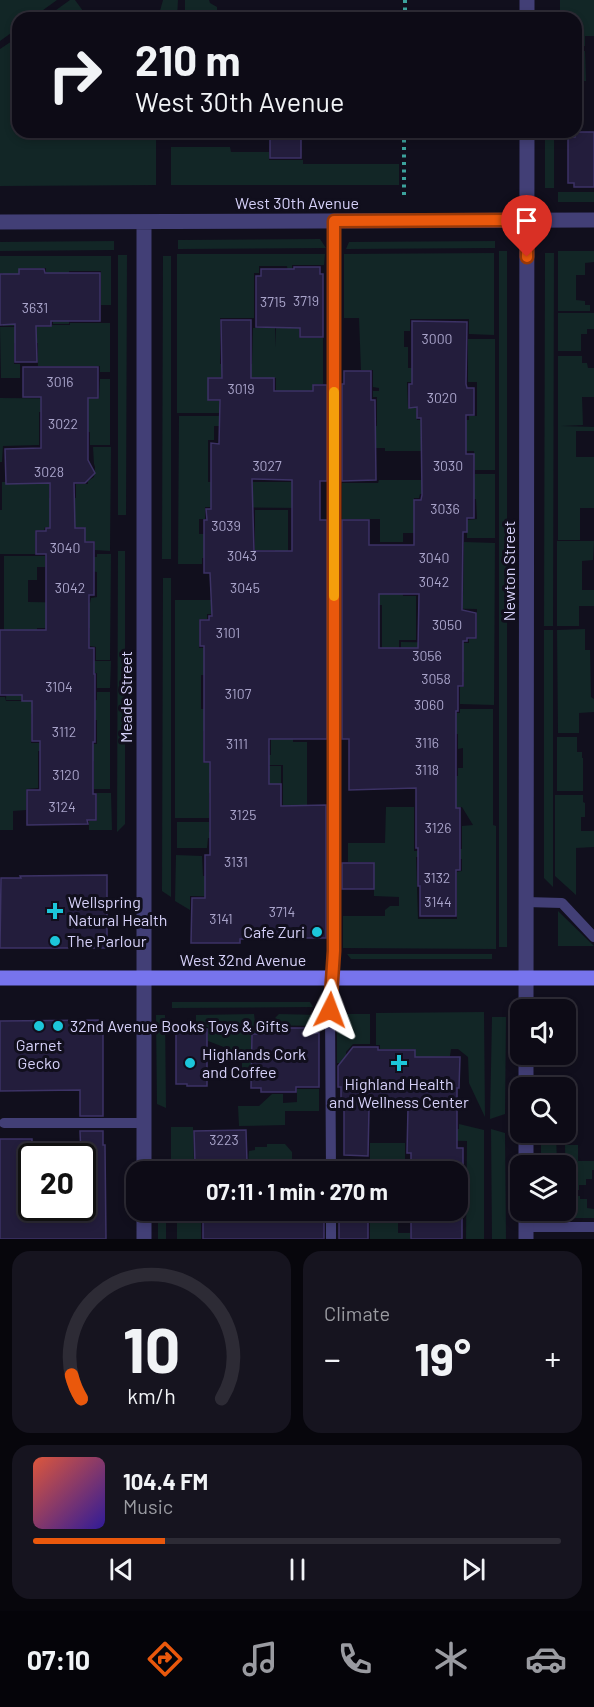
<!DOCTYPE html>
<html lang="en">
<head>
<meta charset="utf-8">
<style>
	body { margin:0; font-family:Barlow,sans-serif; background:#16141f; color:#f1f3f6; height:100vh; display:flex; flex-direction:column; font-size:22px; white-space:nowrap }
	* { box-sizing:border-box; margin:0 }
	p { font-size:20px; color:#9a9ba1 }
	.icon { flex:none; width:33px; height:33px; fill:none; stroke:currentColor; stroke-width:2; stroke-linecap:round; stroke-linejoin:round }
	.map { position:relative; height:1239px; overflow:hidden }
	.side { display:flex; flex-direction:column; gap:12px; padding:12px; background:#07060c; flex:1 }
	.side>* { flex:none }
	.top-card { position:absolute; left:12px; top:12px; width:570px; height:126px; border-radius:18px; box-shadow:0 3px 9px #0003,0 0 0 2px #2d2b35; background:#0d0b16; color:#f1f3f6; overflow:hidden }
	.buttons { position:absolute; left:510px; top:999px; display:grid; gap:12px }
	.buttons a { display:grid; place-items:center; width:66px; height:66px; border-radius:12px; background:#0d0b16; box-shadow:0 3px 9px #0003,0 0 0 2px #2d2b35; font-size:30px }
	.speed { position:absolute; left:18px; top:1143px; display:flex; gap:12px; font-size:30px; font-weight:700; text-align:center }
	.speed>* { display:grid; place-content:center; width:78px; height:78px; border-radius:50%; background:#0d0b16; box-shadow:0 3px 9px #0003,0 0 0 2px #2d2b35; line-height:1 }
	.speed .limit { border:3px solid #111; border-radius:9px; background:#fff; color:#111 }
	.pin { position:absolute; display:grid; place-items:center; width:51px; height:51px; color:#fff; margin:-62px -26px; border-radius:50% 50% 50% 0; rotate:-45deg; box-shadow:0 0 6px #0007 }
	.pin .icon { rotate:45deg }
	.me { position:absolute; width:66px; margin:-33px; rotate:3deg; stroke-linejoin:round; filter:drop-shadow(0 0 4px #0008) }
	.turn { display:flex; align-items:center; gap:21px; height:126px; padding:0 24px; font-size:27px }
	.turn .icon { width:78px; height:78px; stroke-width:2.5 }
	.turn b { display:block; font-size:42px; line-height:51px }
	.big { font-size:45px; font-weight:700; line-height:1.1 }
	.side .widget { flex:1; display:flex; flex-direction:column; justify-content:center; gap:9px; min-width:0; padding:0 21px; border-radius:18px; background:#16141f }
	.side .dial { align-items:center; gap:0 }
	.dial svg { height:156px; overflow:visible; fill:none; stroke:#2d2b35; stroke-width:7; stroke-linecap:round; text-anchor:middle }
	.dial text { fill:#f1f3f6; stroke:none }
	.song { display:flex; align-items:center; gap:18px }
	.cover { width:72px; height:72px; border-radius:9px; background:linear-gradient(135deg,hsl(10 70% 55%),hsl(250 70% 35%)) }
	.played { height:6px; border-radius:3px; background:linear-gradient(90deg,#ea580c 25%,#2d2b35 25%) }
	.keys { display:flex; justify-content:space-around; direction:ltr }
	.heat { display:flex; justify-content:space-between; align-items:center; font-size:33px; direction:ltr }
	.side .tiles { flex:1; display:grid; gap:12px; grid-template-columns:1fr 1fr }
	.widget:last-child { grid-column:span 2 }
	.trip { position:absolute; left:126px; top:1161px; width:342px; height:60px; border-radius:18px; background:#0d0b16; box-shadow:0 3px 9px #0003,0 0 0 2px #2d2b35; font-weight:700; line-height:60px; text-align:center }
	.tab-bar { display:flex; height:96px; justify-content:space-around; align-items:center; background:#050409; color:#9a9ba1 }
	.tab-bar .icon { width:42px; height:42px }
	.tab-bar .on { color:#ea580c }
	.tab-bar b { font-size:27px; color:#f1f3f6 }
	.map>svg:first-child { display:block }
	.green { fill:#122626 }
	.building { fill:#231d3c; stroke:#3c3265; stroke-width:1.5; fill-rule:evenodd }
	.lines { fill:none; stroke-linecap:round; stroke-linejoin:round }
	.path { stroke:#3ca29c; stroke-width:4; stroke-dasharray:3 4.5; stroke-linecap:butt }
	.lane { stroke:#423f76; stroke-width:10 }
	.street { stroke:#423f76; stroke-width:15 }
	.secondary { stroke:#7774ed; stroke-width:15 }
	.route-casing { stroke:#983908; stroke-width:15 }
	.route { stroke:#ea580c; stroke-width:10 }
	.slow { stroke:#f59e0b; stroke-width:10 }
	.poi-dot { fill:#1cc6da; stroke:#110f1d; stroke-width:2 }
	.labels { text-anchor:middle; stroke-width:6; stroke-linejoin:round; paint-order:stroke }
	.number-label { font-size:14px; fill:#a9a4ca }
	.street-label { font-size:16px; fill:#d6d1f9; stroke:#110f1d }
	.poi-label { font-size:16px; fill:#d6d1f9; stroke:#110f1d; text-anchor:start }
</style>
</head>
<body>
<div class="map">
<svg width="594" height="1239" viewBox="0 0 594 1239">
	<rect width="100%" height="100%" fill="#110f1d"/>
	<path class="green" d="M0 0H57L32 18H18V28L0 41Z
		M70 0H75L83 11 93 18H45Z
		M163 0H178L177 18H158Z
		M185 0H209L210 3 217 7V18H185Z
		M560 0H594V36H585V46H576V18H560Z
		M18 37V132H156V185L0 186V49Z
		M576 51H585L586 81H576Z
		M545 132H554V188H545Z
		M171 147H230L231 152H269V160H303V164H399V185H171Z
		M558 192H594V202H558Z
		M320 239 326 248 178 249V240Z
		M114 241V250L0 251V242Z
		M495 241V248L346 249 349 242Z
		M499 251H507V947H499Z
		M558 251H594V262L585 263V275H576V300L585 301V305H590V311H558Z
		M494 253V335L469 334V319H410V331H404V347H408V368H465V382H407L408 408H416L417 420H469V416H477V382H468V339H495V470H475L474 451H385V448H346V426H377V397H373V391H379V388L373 387V370H361L359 318H344V254Z
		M545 253H554L553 626H544Z
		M177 254H325L324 265H292V273H288L287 266H259V273H254V318H220V364H252L253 328H275L276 348V328H299V338H323V384H313L312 390H310V411H276V378L208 377V401H219V413H177Z
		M118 255H127L126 515H118Z
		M0 256H111V305H101V271H69V324H53L52 288H46V268H19V326H3V273H0Z
		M163 256H171V559H162Z
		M558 313H594V329H587V334H581V351H558Z
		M70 323H110V372H100V366H38V343H14V364H20V378H1L0 327H51L52 325H70Z
		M558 356H582V363H587L588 368H594V397H582L583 425 561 426 594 427V431H576V457H594V508H580V540H558Z
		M100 379H110V445H90V432H86V412H39V445L3 446 2 462H0V398L99 399Z
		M179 416H324L259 426H214V440H208V482H300L299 508 205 507V519H199V534H205V543L254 544V549H209V558H202V564H178Z
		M93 447H111L110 551 95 550V541H85V527H45L44 530H35V554H0V510H2V482H33L34 484H49V498H76V484H88V481L94 477 95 467 94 464Z
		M475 474H495V538H467V520L477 519 476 499H468V494H420L419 498H414V520H421V533H403V542H380V519H342V483H378L379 480H474Z
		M255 510H288V559H275V550H255Z
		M557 541H594L593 560 582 561V590H594V606H579V626H557Z
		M464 542 495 543 494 705 460 704V687H464V672H457L454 648H401V642L469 643V639H477V609L418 608V596H463Z
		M118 551H125V824L117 832Z
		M97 554H111L110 660H96V647L90 646V628H37V659L4 633V556H45V567H37V580H28V602L90 603 91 598 97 597V572L90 571 88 557H97Z
		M379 572H402L403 596H416V640H399V649H382V605H357Z
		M163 578H171V897L162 891Z
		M175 600H326L257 614H207V619H199V648H208L207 675H201V709H207L208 731H203V763H209L210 766H281V784H229V793H209V818H175Z
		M585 629V650H590L591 697 594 699V712L579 713V733H558L557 630Z
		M544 630H553V887L544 878Z
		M7 661H111L110 688H97V673H21V700H6Z
		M97 692H110V789H94V761H72L90 744H97V720H91L90 701 97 700Z
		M0 697H5L6 701H36L33 713 31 714V743H40V751H38V788L26 789V810L13 811V830H0Z
		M460 709H493V825L496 826V949L343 948V916H385V910L390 906H399V897L374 896V862H348V843H385L386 807H414V851H458V857H416L418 919H457V872L462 871V859H460V849H462V826L473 825 462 807H453V776H458V768H463V748L458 749V734H441L456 727V713H460Z
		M293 714V742H307V814L283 808V765H252L259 755H271V733Z
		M557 737H577V752H582V758H583V791H557Z
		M97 793H111L112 830H89V821H97Z
		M555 795H583V802L585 803V817H581V831H594V847L576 848V895L555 876Z
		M177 822H209V832H244L264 838H208L207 848H177Z
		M176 855 202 856 203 876H258L227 897 190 896V910L175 901Z
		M558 911 594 946H558Z
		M347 954H492V959H351Z
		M172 1002H310L313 1007 172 1008Z
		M484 1012 485 1117 469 1083 468 1057 458 1049H451L450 1056 430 1057V1069L415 1070V1049H380V1045H376V1013Z
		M254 1014 255 1022H271L279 1014 320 1015V1026L256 1025V1033H251V1072H242V1054L208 1041V1027H196V1015Z
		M337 1014H370V1044H353L346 1052V1063H337Z
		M156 1015H165L166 1108 157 1104Z
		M492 1017H506L505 1114 490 1119Z
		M297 1089H319V1111H285V1125L239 1126 238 1106H259L272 1094H283V1103L297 1102Z
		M459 1124 484 1130V1239H466L467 1141 427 1140 428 1129H459Z
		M171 1127H193L194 1164 248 1163 249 1151 255 1150V1147H267V1144H285L292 1152V1161H316V1171H171Z
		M491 1129 505 1133 506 1239H492Z
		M541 1133H556L557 1165H541Z
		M370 1143H405V1171H344V1159H370Z
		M565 1145H578V1161H594V1170H592V1179H586V1185H579V1190H566Z
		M566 1196H580V1199H587V1208L594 1209V1218H564V1211L566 1210Z
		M158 1211H166V1239H158Z
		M177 1211H201V1239H177Z
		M370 1211H408V1214H398V1233H410V1239H370Z"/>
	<path class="building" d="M270 132H301V158H270Z
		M575 132H594V187H574V183H568V137H575Z
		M294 267H320V274H323V337H300V328L256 327V276H261V269H294Z
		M19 269H44L45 273H100V321H51V326H36L37 362H15V324L0 325V274H19Z
		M221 320H251V378H274V391H313V385H327V481H320V520H327V739H269V784H281V806L326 805V938H251V939H240V943H191L192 898H205V855H210V762H204V646H200V620H209V616H212L210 573H204V520H207L206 509H211V443L219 444 220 400H208V378H222ZM252 479 292 480V551H254Z
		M412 321 467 322 466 384 467 388H474V415H466V454H474V518H467V532H463L462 610 476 613V638H467V641H463V686H458V711H456V808H460V870H456V916H420V886H418V848H416V788L349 790V739H342V520H369V545H414V500H421L422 495 421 418H417V407L409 408V384H412ZM379 594H419L418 648H379Z
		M23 367H98V398H88V460L95 473 85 483H74L75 528H85V542H94V595H89V648H94V674H95V742H93V794H96V820H87L88 824 27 825V790H40V741H32V701H22V695H0V630H46V554H36V531H46V528H50V483L6 484 5 449 41 448V397H23Z
		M344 371H371V400H375L376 480 342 481V384H344Z
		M342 863H374V889H342Z
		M107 875V948H0L1 878H21L20 876Z
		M103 1020V1116H80V1090L0 1091V1021Z
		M257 1028H315V1033H319V1087H296V1092H261V1088H251L252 1034H257Z
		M207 1029V1086H187V1084H176V1033H179V1030Z
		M353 1047H378V1050H415V1057H460L459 1088H457V1148H463V1172H411V1153H407L408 1108 369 1109 368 1156 344 1155V1103H341V1087H338V1066Z
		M246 1130 247 1162 195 1163 194 1131Z
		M80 1131H103V1145H105L106 1239H0V1139H32V1208H82V1156H81Z
		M339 1210H368V1239H339Z
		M256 1211V1214H324V1239H203V1212Z
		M411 1215H462V1239H411Z"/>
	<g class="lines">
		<path class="path" d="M405 18V0
			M404 195V132"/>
		<path class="lane" d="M526 902 562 903 594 937
			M4 1123H144
			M331 1172 330 1010 334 951V221
			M331 1210V1239
			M526 1227H594"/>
		<path class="street" d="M527 18V0
			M0 222 594 220
			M144 222V1172
			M526 1010 527 132
			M526 1054V1088
			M526 1132V1166
			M144 1210V1239
			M526 1239V1210"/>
		<path class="secondary" d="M0 978H594"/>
	</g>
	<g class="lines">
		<g class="route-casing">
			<path id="route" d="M330 1010 334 951V221L527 220V257"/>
		</g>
		<use href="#route" class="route"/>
		<path class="slow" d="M334 596V392"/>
	</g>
	<g class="poi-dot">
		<path d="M52 902h6v6h6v6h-6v6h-6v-6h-6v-6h6z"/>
		<circle cx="317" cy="932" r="6"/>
		<circle cx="55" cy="941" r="6"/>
		<circle cx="39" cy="1026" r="6"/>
		<circle cx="58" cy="1026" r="6"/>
		<circle cx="190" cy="1063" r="6"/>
		<path d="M396 1054h6v6h6v6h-6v6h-6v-6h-6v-6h6z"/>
	</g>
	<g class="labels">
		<g class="number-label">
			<text x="306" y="306">3719</text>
			<text x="273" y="307">3715</text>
			<text x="35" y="313">3631</text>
			<text x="437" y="344">3000</text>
			<text x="60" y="387">3016</text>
			<text x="241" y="394">3019</text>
			<text x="442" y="403">3020</text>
			<text x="63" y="429">3022</text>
			<text x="267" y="471">3027</text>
			<text x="448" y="471">3030</text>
			<text x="49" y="477">3028</text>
			<text x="445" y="514">3036</text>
			<text x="226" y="531">3039</text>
			<text x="65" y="553">3040</text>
			<text x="242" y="561">3043</text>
			<text x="434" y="563">3040</text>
			<text x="434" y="587">3042</text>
			<text x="70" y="593">3042</text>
			<text x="245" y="593">3045</text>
			<text x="447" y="630">3050</text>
			<text x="228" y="638">3101</text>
			<text x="427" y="661">3056</text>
			<text x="436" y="684">3058</text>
			<text x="59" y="692">3104</text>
			<text x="238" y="699">3107</text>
			<text x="429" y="710">3060</text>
			<text x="64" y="737">3112</text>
			<text x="427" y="748">3116</text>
			<text x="237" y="749">3111</text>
			<text x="427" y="775">3118</text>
			<text x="66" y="780">3120</text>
			<text x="62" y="812">3124</text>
			<text x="243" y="820">3125</text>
			<text x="438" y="833">3126</text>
			<text x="236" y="867">3131</text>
			<text x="437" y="883">3132</text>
			<text x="438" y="907">3144</text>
			<text x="282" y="917">3714</text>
			<text x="221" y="924">3141</text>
			<text x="224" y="1145">3223</text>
		</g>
		<g class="street-label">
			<text x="297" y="209">West 30th Avenue</text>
			<text transform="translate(509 571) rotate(-90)" y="6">Newton Street</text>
			<text transform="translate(126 697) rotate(-90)" y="6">Meade Street</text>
			<text x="243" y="966">West 32nd Avenue</text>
		</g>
		<g class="poi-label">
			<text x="68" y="908">Wellspring<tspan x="68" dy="18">Natural Health</tspan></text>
			<text x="305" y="938" text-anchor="end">Cafe Zuri</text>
			<text x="67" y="947">The Parlour</text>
			<text x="70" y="1032">32nd Avenue Books Toys &amp; Gifts</text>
			<text x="39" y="1051" text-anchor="middle">Garnet<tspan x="39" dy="18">Gecko</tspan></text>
			<text x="202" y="1060">Highlands Cork<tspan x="202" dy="18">and Coffee</tspan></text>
			<text x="399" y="1090" text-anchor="middle">Highland Health<tspan x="399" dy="18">and Wellness Center</tspan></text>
		</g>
	</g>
</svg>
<div class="buttons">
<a><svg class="icon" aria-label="sound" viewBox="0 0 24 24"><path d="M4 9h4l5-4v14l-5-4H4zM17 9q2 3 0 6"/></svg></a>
<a><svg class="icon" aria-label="search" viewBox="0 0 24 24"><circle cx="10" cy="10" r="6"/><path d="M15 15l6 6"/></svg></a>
<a><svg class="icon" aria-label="layers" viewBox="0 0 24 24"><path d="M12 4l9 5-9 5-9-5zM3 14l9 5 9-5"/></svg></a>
</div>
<div class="speed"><div class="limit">20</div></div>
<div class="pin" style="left:527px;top:257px;background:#d93025"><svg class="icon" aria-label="arrive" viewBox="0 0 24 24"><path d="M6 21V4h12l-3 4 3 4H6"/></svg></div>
<svg class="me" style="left:330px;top:1010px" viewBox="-20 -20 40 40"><path d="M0-17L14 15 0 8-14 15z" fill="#ea580c" stroke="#fff" stroke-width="4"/></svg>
<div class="trip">07:11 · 1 min · 270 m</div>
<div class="top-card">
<div class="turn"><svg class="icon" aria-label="right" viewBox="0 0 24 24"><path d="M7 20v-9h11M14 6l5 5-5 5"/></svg><div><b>210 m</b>West 30th Avenue</div></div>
</div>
</div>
<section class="side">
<div class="tiles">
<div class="widget dial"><svg viewBox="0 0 100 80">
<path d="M14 69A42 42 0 1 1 86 69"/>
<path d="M14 69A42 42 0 0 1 9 57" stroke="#ea580c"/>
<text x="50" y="56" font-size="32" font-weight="700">10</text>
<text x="50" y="72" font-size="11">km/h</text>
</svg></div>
<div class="widget"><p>Climate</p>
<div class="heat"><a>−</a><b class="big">19°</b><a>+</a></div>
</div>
<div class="widget">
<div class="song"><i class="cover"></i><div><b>104.4 FM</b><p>Music</p></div></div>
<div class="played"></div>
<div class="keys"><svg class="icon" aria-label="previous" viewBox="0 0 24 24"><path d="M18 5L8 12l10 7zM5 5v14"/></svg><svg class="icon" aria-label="pause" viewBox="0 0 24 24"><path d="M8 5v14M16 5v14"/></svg><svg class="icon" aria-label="next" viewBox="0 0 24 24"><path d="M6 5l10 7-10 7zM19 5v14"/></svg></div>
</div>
</div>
</section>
<nav class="tab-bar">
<b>07:10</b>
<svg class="icon on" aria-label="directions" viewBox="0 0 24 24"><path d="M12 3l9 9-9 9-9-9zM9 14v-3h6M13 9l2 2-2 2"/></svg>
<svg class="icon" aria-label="music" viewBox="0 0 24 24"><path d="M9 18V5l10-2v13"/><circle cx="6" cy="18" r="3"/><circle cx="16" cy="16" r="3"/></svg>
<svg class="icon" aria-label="phone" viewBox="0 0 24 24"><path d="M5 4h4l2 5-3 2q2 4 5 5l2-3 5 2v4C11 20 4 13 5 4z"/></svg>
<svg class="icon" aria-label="climate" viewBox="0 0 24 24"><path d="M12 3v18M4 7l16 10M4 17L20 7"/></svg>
<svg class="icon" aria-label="car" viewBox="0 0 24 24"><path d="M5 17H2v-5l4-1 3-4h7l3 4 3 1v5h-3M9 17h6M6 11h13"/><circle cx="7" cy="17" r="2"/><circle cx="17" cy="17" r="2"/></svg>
</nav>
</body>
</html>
